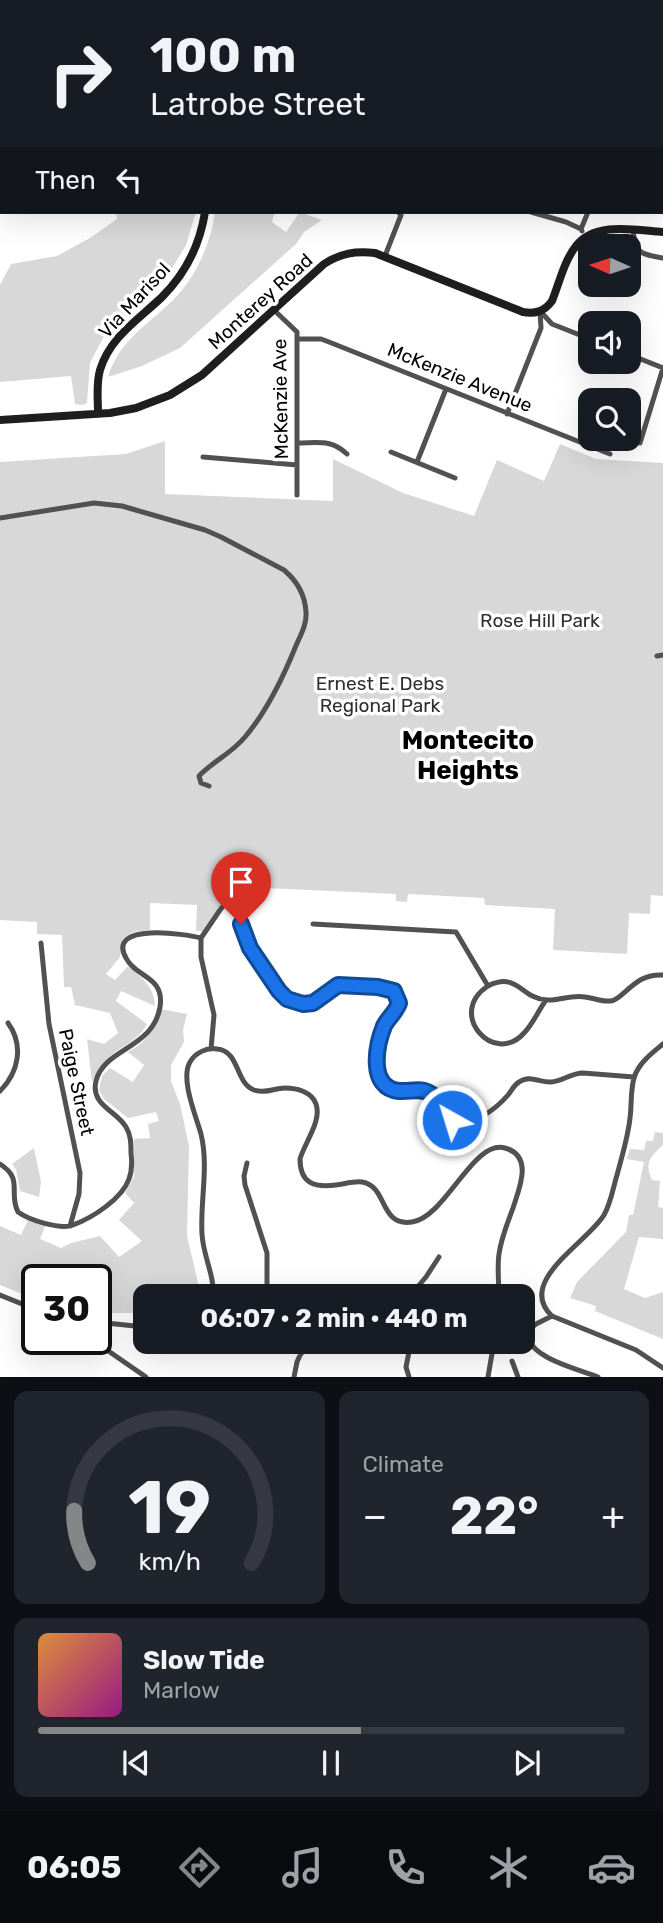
<!DOCTYPE html>
<html lang="en">
<head>
<meta charset="utf-8">
<style>
	body { margin:0; font-family:Rubik,sans-serif; background:#20242c; color:#f1f3f6; height:100vh; display:flex; flex-direction:column; font-size:26px; white-space:nowrap }
	* { box-sizing:border-box; margin:0 }
	p { font-size:23px; color:#9ea1a6 }
	.icon { flex:none; width:38px; height:38px; fill:none; stroke:currentColor; stroke-width:2; stroke-linecap:round; stroke-linejoin:round }
	.map { position:relative; height:1377px; overflow:hidden }
	.details { display:flex; flex-direction:column; gap:14px; padding:14px; background:#0d0f14; flex:1 }
	.details>* { flex:none }
	.top-card { position:absolute; left:0px; top:0px; width:663px; height:214px; box-shadow:0 7px 28px #0002; background:#171b24; color:#f1f3f6; overflow:hidden }
	.needle { width:46px; rotate:273deg }
	.fabs { position:absolute; left:578px; top:234px; display:grid; gap:14px }
	.fabs a { display:grid; place-items:center; width:63px; height:63px; border-radius:14px; background:#171b24; box-shadow:0 7px 28px #0002; font-size:35px }
	.speed { position:absolute; left:21px; top:1264px; display:flex; gap:14px; font-size:35px; font-weight:700; text-align:center }
	.speed>* { display:grid; place-content:center; width:91px; height:91px; border-radius:50%; background:#171b24; box-shadow:0 7px 28px #0002; line-height:1 }
	.speed .limit { border:4px solid #111; border-radius:10px; background:#fff; color:#111 }
	.pin { position:absolute; display:grid; place-items:center; width:60px; height:60px; color:#fff; margin:-72px -30px; border-radius:50% 50% 50% 0; rotate:-45deg; box-shadow:0 0 7px #0007 }
	.pin .icon { rotate:45deg }
	.me { position:absolute; width:77px; margin:-38px; rotate:321deg; stroke-linejoin:round; filter:drop-shadow(0 0 5px #0008) }
	.turn { display:flex; align-items:center; gap:24px; height:147px; padding:0 35px; font-size:32px }
	.turn .icon { width:91px; height:91px; stroke-width:2.5 }
	.turn b { display:block; font-size:49px; line-height:60px }
	.then { display:flex; align-items:center; height:66px; padding:0 35px; background:#0003; gap:14px; font-size:26px }
	.big { font-size:52px; font-weight:700; line-height:1.1 }
	.details .widget { flex:1; display:flex; flex-direction:column; justify-content:center; gap:10px; min-width:0; padding:0 24px; border-radius:14px; background:#20242c }
	.details .dial { align-items:center; gap:0 }
	.dial svg { height:182px; overflow:visible; fill:none; stroke:#363941; stroke-width:7; stroke-linecap:round; text-anchor:middle }
	.dial text { fill:#f1f3f6; stroke:none }
	.song { display:flex; align-items:center; gap:21px }
	.cover { width:84px; height:84px; border-radius:10px; background:linear-gradient(135deg,hsl(30 70% 55%),hsl(310 70% 35%)) }
	.played { height:7px; border-radius:4px; background:linear-gradient(90deg,#858687 55%,#363941 55%) }
	.keys { display:flex; justify-content:space-around; direction:ltr }
	.heat { display:flex; justify-content:space-between; align-items:center; font-size:38px; direction:ltr }
	.details .tiles { flex:1; display:grid; gap:14px; grid-template-columns:1fr 1fr }
	.widget:last-child { grid-column:span 2 }
	.trip { position:absolute; left:133px; top:1284px; width:402px; height:70px; border-radius:14px; background:#171b24; box-shadow:0 7px 28px #0002; font-weight:700; line-height:70px; text-align:center }
	.dock { display:flex; height:112px; justify-content:space-around; align-items:center; background:#090b0e; color:#9ea1a6 }
	.dock .icon { width:49px; height:49px }
	.dock .current { color:#858687 }
	.dock b { font-size:32px; color:#f1f3f6 }
	.map>svg:first-child { display:block }
	.green { fill:#d8d8d8 }
	.lines { fill:none; stroke-linecap:round; stroke-linejoin:round }
	.street { stroke:#515151; stroke-width:5 }
	.secondary { stroke:#1e1e1e; stroke-width:8 }
	.route-casing { stroke:#114b97; stroke-width:18 }
	.route { stroke:#1a73e8; stroke-width:12 }
	.labels { text-anchor:middle; stroke-width:7; stroke-linejoin:round; paint-order:stroke }
	.street-label { font-size:19px; fill:#000; stroke:#fff }
	.park-label { font-size:19px; fill:#2f2f2f; stroke:#fff }
	.district-label { font-size:26px; font-weight:bold; fill:#000; stroke:#fff }
</style>
</head>
<body>
<div class="map">
<svg width="663" height="1377" viewBox="0 0 663 1377">
	<rect width="100%" height="100%" fill="#fff"/>
	<path class="green" d="M116 212H196L186 245 168 275 103 338 90 363 87 403 82 405 75 404 71 376 0 382V285L11 264 57 256 90 238 117 219Z
		M215 212H275L272 222 286 232 300 212 322 220 304 232 296 244 180 348 142 366 108 377C120 339 147 326 174 299 196 277 211 243 215 212Z
		M165 441V494L333 501V459L403 493 474 516 497 460 544 481 560 444 596 459 663 463V896L651 895 650 914 629 913 627 954 553 950 555 909 485 905 484 898 408 894 407 902 396 901V894L242 887 241 894 238 893 231 887 229 897 203 931H196L197 905 150 903V930L133 932 123 939 120 957 106 974 115 980 128 966C142 978 154 986 155 1006L121 991 116 1001 147 1024C138 1040 127 1043 113 1054 104 1061 98 1072 92 1082L87 1039 104 1044 118 1033 110 1013 75 1005 71 987H64L62 935 37 934V922L0 920V462L126 454Z
		M160 1009 187 1014 183 1030 184 1042 171 1065V1081L180 1104 189 1146 187 1236 199 1287 196 1297H145V1313H96V1279H37V1300L0 1285V1226L21 1235 28 1220 46 1224 40 1239 61 1248 71 1243 100 1236 119 1257 142 1241 119 1220 134 1203 125 1193 134 1177V1139L150 1138 148 1124 159 1121 156 1112 128 1118 104 1099 99 1090 102 1076 110 1068 133 1082 144 1065 128 1052C146 1042 156 1029 160 1009Z
		M655 1132 663 1133V1145C650 1157 644 1163 652 1180L660 1181 658 1207 663 1208V1239L639 1237 624 1289 645 1298 663 1292V1339L595 1311 596 1306 570 1298 577 1282 626 1232 629 1215H633L644 1162 627 1159 630 1149 644 1150 646 1141H653Z
		M34 1148 41 1182 39 1197 20 1191 16 1169 12 1164Z"/>
	<g class="lines">
		<path class="street" d="M551 0 556 2
			M244 2 245 0
			M662 30 663 26
			M662 44 663 45
			M662 160H663
			M531 212 566 222 581 229
			M633 230C636 255 641 254 663 258
			M582 231 581 229 588 212
			M385 256 401 215 398 212
			M275 311 297 332V495
			M541 312 552 324 590 339
			M297 339H321L329 342 610 454
			M628 354 663 368
			M507 414 541 328 540 312
			M297 443C318 443 331 439 347 454
			M640 443 663 368
			M391 452 455 478
			M203 457 297 465
			M417 462 446 389
			M0 518 94 503 122 506 205 530 221 537 284 570C297 581 305 594 306 612 307 625 300 636 295 648 282 680 267 711 245 737 232 753 212 762 199 776L201 783 209 786
			M657 656 663 655
			M313 924 456 932 488 986C518 971 521 999 547 1000 559 1001 572 994 585 997 594 998 602 1002 611 1001 617 1000 621 995 625 992 637 981 646 974 663 975
			M41 943 49 1024 80 1173 79 1194 70 1226
			M488 986C446 1013 494 1067 524 1033 533 1024 538 1011 546 1000
			M663 1044C652 1053 640 1062 635 1075 630 1088 632 1104 630 1118 628 1137 622 1156 617 1175 613 1188 611 1203 604 1215 588 1242 515 1282 552 1316L636 1350 663 1368
			M211 1049 214 1015 201 957V938L220 910 227 901 233 900 236 903 241 924 250 948 279 991 287 999 303 1004 313 1003 338 985 378 987 394 991 399 1003C396 1012 388 1018 384 1026 377 1044 369 1082 393 1090 406 1094 419 1086 431 1093 442 1101 444 1115 455 1122 474 1126 497 1108 508 1095 512 1090 514 1085 519 1082 530 1074 540 1083 551 1082 563 1081 571 1073 583 1073L634 1077
			M0 1091C19 1072 24 1045 8 1023
			M247 1163 244 1176 245 1185 267 1253V1297
			M0 1164C24 1179 8 1193 18 1212 29 1220 60 1230 73 1225 92 1218 122 1199 129 1179 132 1171 132 1161 131 1153 131 1144 131 1135 126 1127 117 1111 90 1105 96 1081 104 1048 153 1049 160 1007 165 976 136 978 126 958 106 922 186 934 201 938
			M419 1285 423 1291 422 1297
			M0 1295 37 1310
			M213 1297C215 1276 203 1256 202 1234 200 1201 209 1167 201 1134 196 1116 180 1079 190 1062 195 1053 207 1047 217 1049 240 1051 235 1083 254 1090 266 1094 274 1088 285 1088 297 1088 312 1092 316 1104 322 1121 305 1142 300 1159 300 1183 314 1188 336 1185 344 1184 354 1181 362 1182 388 1186 379 1227 412 1222 446 1217 473 1139 505 1148 534 1156 519 1189 513 1208 508 1222 501 1238 499 1254 497 1268 499 1283 499 1297
			M409 1297 426 1277 439 1257
			M552 1316 536 1324 531 1328 528 1337C533 1359 578 1369 598 1377
			M96 1322 145 1327
			M91 1339 146 1377
			M290 1342 301 1354
			M512 1361 518 1377
			M294 1377 297 1362 304 1346H330L348 1342
			M409 1377 406 1367 411 1342
			M488 1377 494 1342"/>
		<path class="secondary" d="M0 16 2 17
			M98 413C98 399 96 384 100 370 110 337 138 320 162 297 185 274 200 244 205 212
			M0 420 110 413 136 408 170 395 202 375 324 264C341 253 355 251 375 253L523 312C535 314 544 312 552 301 559 284 564 261 576 246 595 221 635 230 663 232"/>
	</g>
	<g class="lines">
		<g class="route-casing">
			<path id="route" d="M241 924 250 948 279 991 287 999 303 1004 313 1003 338 985 378 987 394 991 399 1003C396 1012 388 1018 384 1026 376 1046 368 1088 399 1091 410 1092 421 1087 431 1094 440 1100 444 1112 452 1120"/>
		</g>
		<use href="#route" class="route"/>
	</g>
	<g class="labels">
		<g class="street-label">
			<text transform="translate(134 300) rotate(-47)" y="7">Via Marisol</text>
			<text transform="translate(260 301) rotate(-42)" y="7">Monterey Road</text>
			<text transform="translate(460 377) rotate(22)" y="7">McKenzie Avenue</text>
			<text transform="translate(280 399) rotate(-91)" y="7">McKenzie Ave</text>
			<text transform="translate(77 1082) rotate(78)" y="7">Paige Street</text>
		</g>
		<g class="park-label">
			<text x="540" y="627">Rose Hill Park</text>
			<text x="380" y="690">Ernest E. Debs<tspan x="380" dy="22">Regional Park</tspan></text>
		</g>
		<g class="district-label">
			<text x="468" y="749">Montecito<tspan x="468" dy="30">Heights</tspan></text>
		</g>
	</g>
</svg>
<div class="fabs">
<a><svg class="needle" viewBox="-14 -14 28 28"><path d="M0-13l5 13h-10z" fill="#e53935"/><path d="M0 13l5-13h-10z" fill="#9ea1a6"/></svg></a>
<a><svg class="icon" aria-label="sound" viewBox="0 0 24 24"><path d="M4 9h4l5-4v14l-5-4H4zM17 9q2 3 0 6"/></svg></a>
<a><svg class="icon" aria-label="search" viewBox="0 0 24 24"><circle cx="10" cy="10" r="6"/><path d="M15 15l6 6"/></svg></a>
</div>
<div class="speed"><div class="limit">30</div></div>
<div class="pin" style="left:241px;top:924px;background:#d93025"><svg class="icon" aria-label="arrive" viewBox="0 0 24 24"><path d="M6 21V4h12l-3 4 3 4H6"/></svg></div>
<svg class="me" style="left:452px;top:1120px" viewBox="-20 -20 40 40"><circle r="17" fill="#1a73e8" stroke="#fff" stroke-width="3"/><path d="M0-11L8 9 0 5-8 9z" fill="#fff"/></svg>
<div class="trip">06:07 · 2 min · 440 m</div>
<div class="top-card">
<div class="turn"><svg class="icon" aria-label="right" viewBox="0 0 24 24"><path d="M7 20v-9h11M14 6l5 5-5 5"/></svg><div><b>100 m</b>Latrobe Street</div></div>
<div class="then">Then<svg class="icon" aria-label="left" viewBox="0 0 24 24"><path d="M17 20v-9H6M10 6l-5 5 5 5"/></svg></div>
</div>
</div>
<section class="details">
<div class="tiles">
<div class="widget dial"><svg viewBox="0 0 100 80">
<path d="M14 69A42 42 0 1 1 86 69"/>
<path d="M14 69A42 42 0 0 1 8 46" stroke="#858687"/>
<text x="50" y="56" font-size="32" font-weight="700">19</text>
<text x="50" y="72" font-size="11">km/h</text>
</svg></div>
<div class="widget"><p>Climate</p>
<div class="heat"><a>−</a><b class="big">22°</b><a>+</a></div>
</div>
<div class="widget">
<div class="song"><i class="cover"></i><div><b>Slow Tide</b><p>Marlow</p></div></div>
<div class="played"></div>
<div class="keys"><svg class="icon" aria-label="previous" viewBox="0 0 24 24"><path d="M18 5L8 12l10 7zM5 5v14"/></svg><svg class="icon" aria-label="pause" viewBox="0 0 24 24"><path d="M8 5v14M16 5v14"/></svg><svg class="icon" aria-label="next" viewBox="0 0 24 24"><path d="M6 5l10 7-10 7zM19 5v14"/></svg></div>
</div>
</div>
</section>
<nav class="dock">
<b>06:05</b>
<svg class="icon current" aria-label="directions" viewBox="0 0 24 24"><path d="M12 3l9 9-9 9-9-9zM9 14v-3h6M13 9l2 2-2 2"/></svg>
<svg class="icon" aria-label="music" viewBox="0 0 24 24"><path d="M9 18V5l10-2v13"/><circle cx="6" cy="18" r="3"/><circle cx="16" cy="16" r="3"/></svg>
<svg class="icon" aria-label="phone" viewBox="0 0 24 24"><path d="M5 4h4l2 5-3 2q2 4 5 5l2-3 5 2v4C11 20 4 13 5 4z"/></svg>
<svg class="icon" aria-label="climate" viewBox="0 0 24 24"><path d="M12 3v18M4 7l16 10M4 17L20 7"/></svg>
<svg class="icon" aria-label="car" viewBox="0 0 24 24"><path d="M5 17H2v-5l4-1 3-4h7l3 4 3 1v5h-3M9 17h6M6 11h13"/><circle cx="7" cy="17" r="2"/><circle cx="17" cy="17" r="2"/></svg>
</nav>
</body>
</html>
